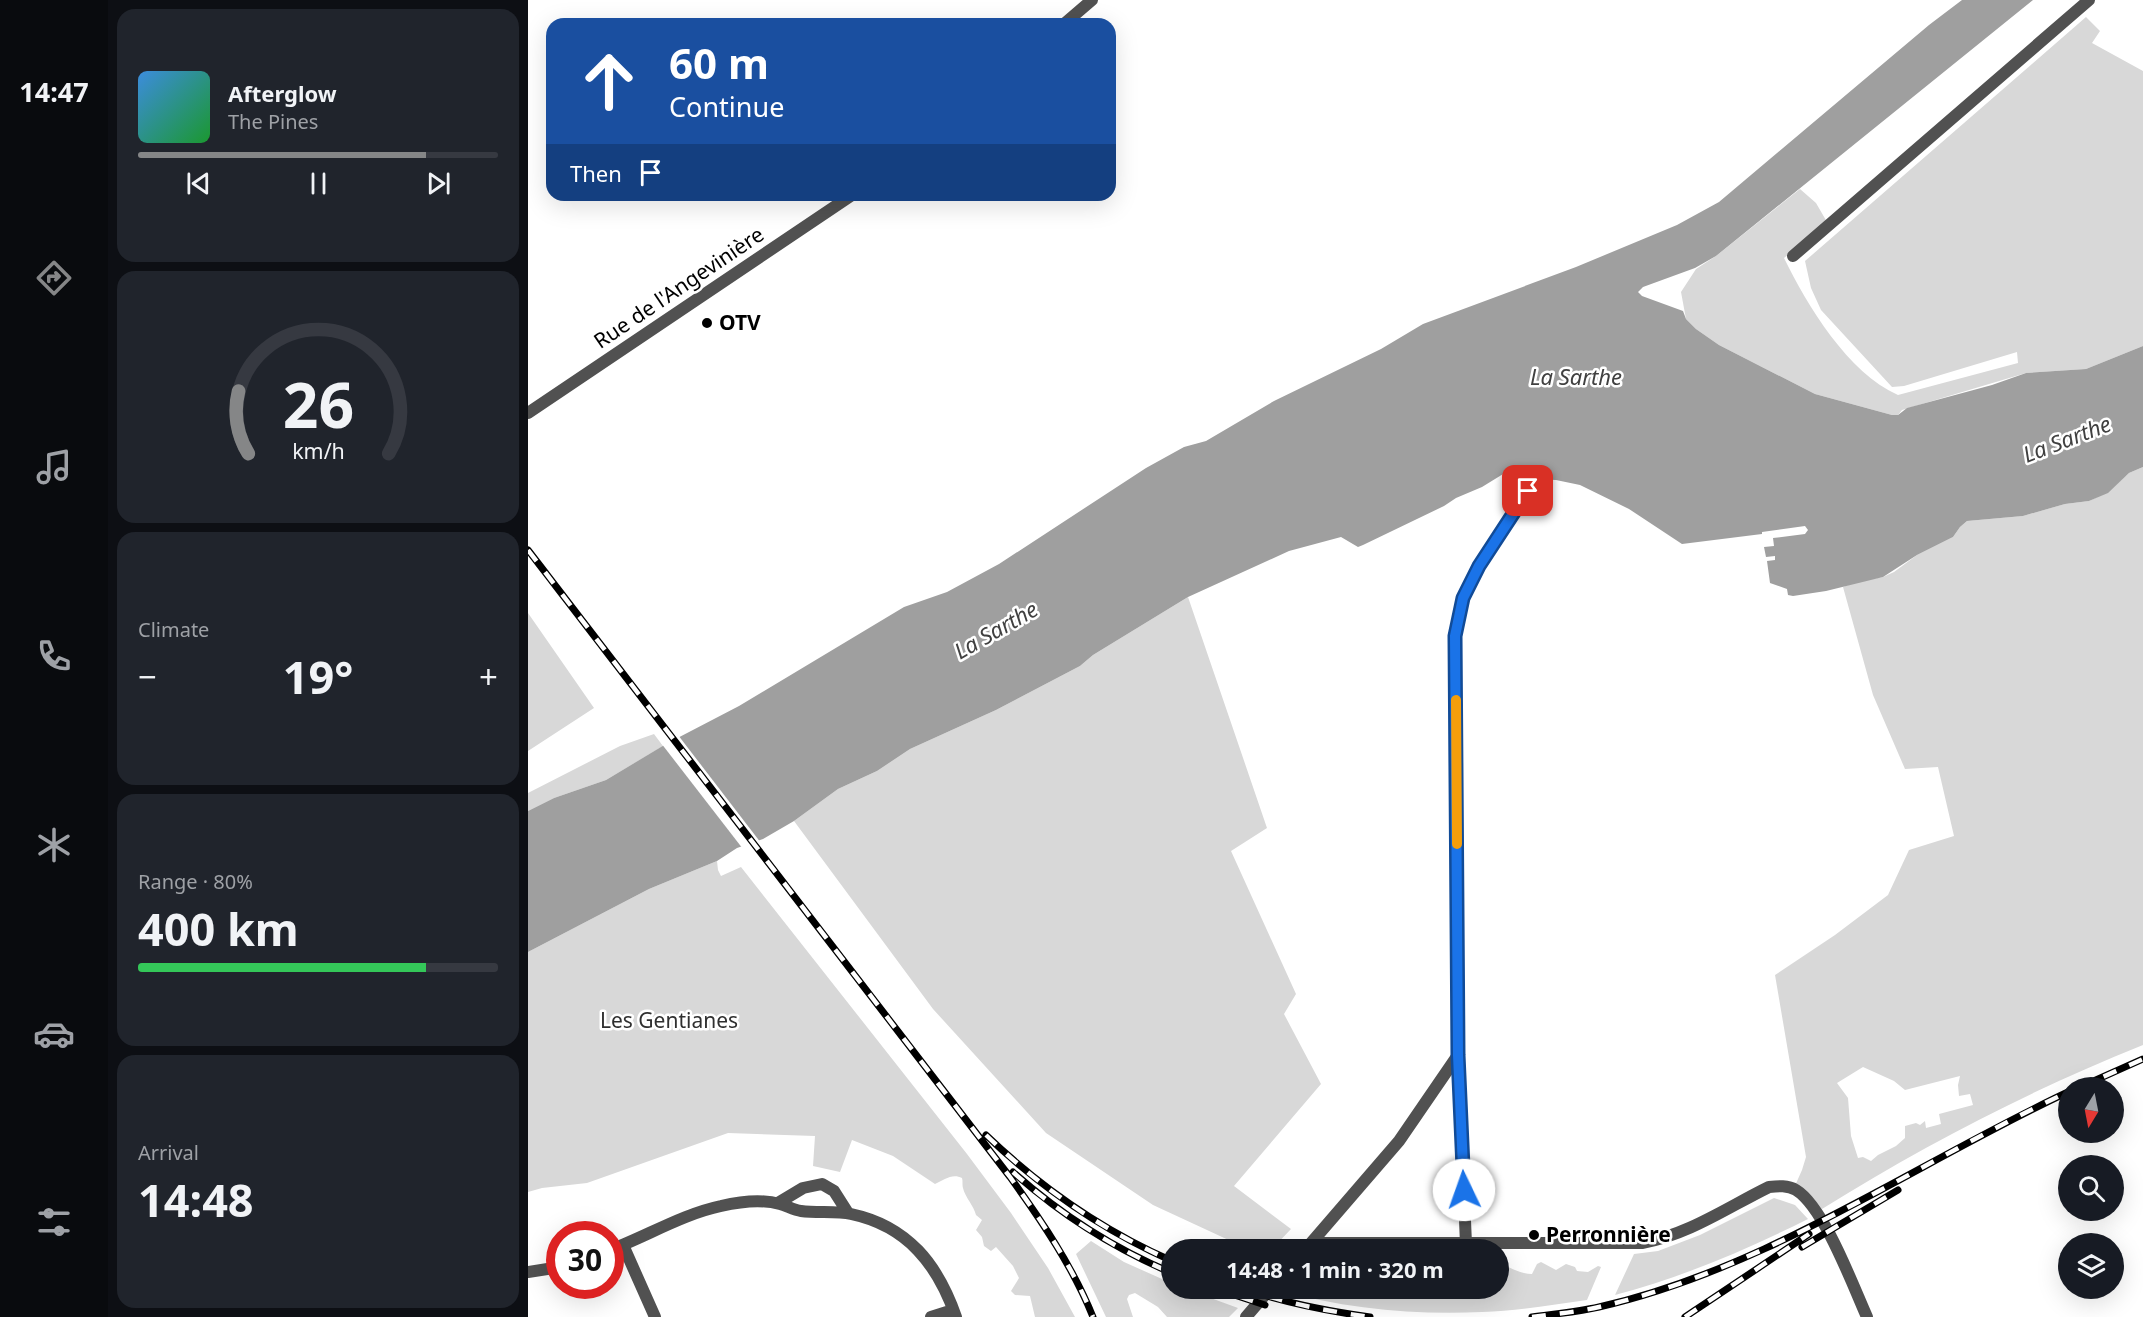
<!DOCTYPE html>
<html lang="en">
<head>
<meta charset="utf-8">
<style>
	body { margin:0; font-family:"Noto Sans",sans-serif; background:#20242c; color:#f1f3f6; height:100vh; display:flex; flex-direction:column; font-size:22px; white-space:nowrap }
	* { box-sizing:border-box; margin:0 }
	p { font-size:20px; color:#9ea1a6 }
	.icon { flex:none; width:33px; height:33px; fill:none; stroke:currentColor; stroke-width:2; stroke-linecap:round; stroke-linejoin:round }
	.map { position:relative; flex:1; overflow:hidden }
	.details { display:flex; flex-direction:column; gap:9px; padding:9px; background:#0d0f14; width:420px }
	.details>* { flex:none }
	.banner { position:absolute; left:18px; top:18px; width:570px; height:183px; border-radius:18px; box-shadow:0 6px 24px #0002; background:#1a4fa0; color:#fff; overflow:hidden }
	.needle { width:39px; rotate:190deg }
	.buttons { position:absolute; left:1530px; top:1077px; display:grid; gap:12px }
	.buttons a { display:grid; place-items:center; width:66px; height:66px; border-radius:50%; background:#171b24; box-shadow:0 6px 24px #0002; font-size:30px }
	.speed { position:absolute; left:18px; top:1221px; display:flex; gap:12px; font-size:30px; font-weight:700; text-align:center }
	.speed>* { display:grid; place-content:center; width:78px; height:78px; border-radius:50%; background:#171b24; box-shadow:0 6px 24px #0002; line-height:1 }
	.speed .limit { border:9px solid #d22; background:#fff; color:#111 }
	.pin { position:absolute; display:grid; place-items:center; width:51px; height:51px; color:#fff; margin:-26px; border-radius:12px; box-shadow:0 3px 9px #0006 }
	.me { position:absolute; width:66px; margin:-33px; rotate:357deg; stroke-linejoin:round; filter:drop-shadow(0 0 4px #0008) }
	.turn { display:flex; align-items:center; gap:21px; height:126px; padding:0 24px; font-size:27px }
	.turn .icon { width:78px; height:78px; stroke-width:2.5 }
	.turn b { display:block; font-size:42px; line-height:51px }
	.then { display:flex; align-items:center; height:57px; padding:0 24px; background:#0003; gap:12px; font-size:22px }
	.big { font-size:45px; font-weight:700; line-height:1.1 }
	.details .widget { flex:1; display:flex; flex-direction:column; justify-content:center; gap:9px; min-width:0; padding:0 21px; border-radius:18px; background:#20242c }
	.details .dial { align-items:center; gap:0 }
	.dial svg { height:156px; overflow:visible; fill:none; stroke:#363941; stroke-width:7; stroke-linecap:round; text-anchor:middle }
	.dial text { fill:#f1f3f6; stroke:none }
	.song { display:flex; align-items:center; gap:18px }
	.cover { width:72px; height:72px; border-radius:9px; background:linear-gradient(135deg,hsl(210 70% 55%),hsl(130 70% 35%)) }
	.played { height:6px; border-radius:3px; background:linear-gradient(90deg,#858687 80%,#363941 80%) }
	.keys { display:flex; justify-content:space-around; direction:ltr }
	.heat { display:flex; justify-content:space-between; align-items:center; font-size:33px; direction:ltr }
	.charge { height:9px; border-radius:4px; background:linear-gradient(90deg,#34c759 80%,#363941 0) }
	.trip { position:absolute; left:633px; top:1239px; width:348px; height:60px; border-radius:30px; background:#171b24; box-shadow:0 6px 24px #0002; font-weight:700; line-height:60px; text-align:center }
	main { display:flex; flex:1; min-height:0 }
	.tab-bar { display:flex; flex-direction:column; width:108px; justify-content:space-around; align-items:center; background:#090b0e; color:#9ea1a6 }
	.tab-bar .icon { width:42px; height:42px }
	.tab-bar .selected { color:#858687 }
	.tab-bar b { font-size:27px; color:#f1f3f6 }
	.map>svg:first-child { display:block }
	.green { fill:#d8d8d8; fill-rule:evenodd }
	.water { fill:#9f9f9f }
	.pier { fill:#fff }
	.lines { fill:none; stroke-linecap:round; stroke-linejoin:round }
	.street { stroke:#515151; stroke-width:12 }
	.rail-casing { stroke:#000; stroke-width:7 }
	.rail { stroke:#fff; stroke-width:4.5; stroke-dasharray:14; stroke-linecap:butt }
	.route-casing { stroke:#114b97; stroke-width:15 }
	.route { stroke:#1a73e8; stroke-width:10 }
	.slow { stroke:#f59e0b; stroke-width:10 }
	.poi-dot { fill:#000; stroke:#fff; stroke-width:2 }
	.labels { text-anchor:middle; stroke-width:5; stroke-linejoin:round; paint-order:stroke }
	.street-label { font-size:21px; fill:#000; stroke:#fff }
	.poi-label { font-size:21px; font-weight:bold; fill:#000; stroke:#fff; text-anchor:start }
	.park-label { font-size:21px; fill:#2f2f2f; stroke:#fff }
	.water-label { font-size:22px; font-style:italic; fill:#404040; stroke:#fff }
</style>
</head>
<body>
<main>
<nav class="tab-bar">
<b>14:47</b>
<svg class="icon selected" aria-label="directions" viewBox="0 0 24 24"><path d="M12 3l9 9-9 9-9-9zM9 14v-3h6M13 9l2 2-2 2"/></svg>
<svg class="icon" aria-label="music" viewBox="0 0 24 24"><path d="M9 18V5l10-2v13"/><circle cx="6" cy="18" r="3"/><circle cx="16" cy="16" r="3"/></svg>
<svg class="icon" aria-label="phone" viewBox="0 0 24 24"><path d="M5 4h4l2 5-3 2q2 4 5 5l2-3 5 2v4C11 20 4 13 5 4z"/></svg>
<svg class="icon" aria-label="climate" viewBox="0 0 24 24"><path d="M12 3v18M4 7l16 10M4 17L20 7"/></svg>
<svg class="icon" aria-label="car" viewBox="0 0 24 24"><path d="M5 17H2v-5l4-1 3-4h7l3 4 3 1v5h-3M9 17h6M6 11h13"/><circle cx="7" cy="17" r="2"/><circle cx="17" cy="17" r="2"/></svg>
<svg class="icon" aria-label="filters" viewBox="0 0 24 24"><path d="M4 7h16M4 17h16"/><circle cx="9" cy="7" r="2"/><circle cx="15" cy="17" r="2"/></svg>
</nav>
<section class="details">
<div class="widget">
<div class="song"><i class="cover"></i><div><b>Afterglow</b><p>The Pines</p></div></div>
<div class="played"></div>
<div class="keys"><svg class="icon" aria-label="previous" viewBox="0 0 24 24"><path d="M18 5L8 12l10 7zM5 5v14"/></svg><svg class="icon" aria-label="pause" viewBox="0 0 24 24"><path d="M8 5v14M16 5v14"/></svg><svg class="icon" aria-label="next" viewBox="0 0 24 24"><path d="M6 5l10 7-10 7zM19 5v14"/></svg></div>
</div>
<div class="widget dial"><svg viewBox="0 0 100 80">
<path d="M14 69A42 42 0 1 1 86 69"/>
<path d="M14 69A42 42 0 0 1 9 37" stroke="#858687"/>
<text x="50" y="56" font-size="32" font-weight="700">26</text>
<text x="50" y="72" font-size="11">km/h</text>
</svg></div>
<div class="widget"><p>Climate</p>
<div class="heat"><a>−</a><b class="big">19°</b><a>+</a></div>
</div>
<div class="widget"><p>Range · 80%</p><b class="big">400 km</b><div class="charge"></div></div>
<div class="widget"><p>Arrival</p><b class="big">14:48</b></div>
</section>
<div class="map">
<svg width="1615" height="1317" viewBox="0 0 1615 1317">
	<rect width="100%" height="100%" fill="#fff"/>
	<path class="green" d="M1558 17 1572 31 1564 43 1615 71V346L1558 369 1498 373 1374 410 1370 415H1364L1287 394 1191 345 1168 329 1158 319 1153 292 1168 269 1188 256 1272 189 1288 203 1299 222 1256 258C1279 305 1320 373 1370 395L1490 363 1489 352 1376 386 1364 387 1293 310 1283 288 1277 261Z
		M1615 467V1045C1503 1090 1396 1145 1294 1209L1286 1199 1266 1188 1274 1170 1278 1157 1247 975 1307 935 1360 895 1381 850 1426 836 1410 767 1377 769 1345 695 1315 587 1327 582 1355 577 1366 572 1389 555 1425 537 1432 527 1439 521 1495 516 1537 504 1561 501 1580 492 1601 473ZM1335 1067 1366 1081 1377 1090 1432 1076 1430 1085 1431 1096 1442 1094 1445 1105 1411 1114 1413 1124 1398 1128 1397 1121 1392 1125 1388 1123 1377 1126V1138L1368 1146 1350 1155 1343 1161 1335 1157 1330 1158 1323 1136 1320 1098 1309 1083Z
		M660 597 739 828 703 851 768 994 756 1014 793 1084 706 1186 763 1229 744 1249H720L625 1205 518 1133 405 1009 266 821 310 789 349 771 382 749 468 710 552 666 565 655Z
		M0 613 66 708 0 751Z
		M126 734 135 746 78 780 26 798 0 811V793L92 746Z
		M189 861 190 870 193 876 213 867 439 1154 483 1213 520 1268 547 1317H507L502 1296 487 1295 483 1291 491 1278 485 1266 468 1247 463 1251 456 1246 454 1237 448 1230 454 1220 448 1215C446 1206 437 1197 435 1188 434 1184 435 1181 434 1178 424 1173 416 1180 407 1184L365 1156 324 1140 312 1172 285 1166 287 1136 200 1133 59 1183 14 1188 0 1192V952L121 889Z
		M1246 1198 1267 1205 1280 1219C1218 1250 1155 1277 1087 1295L1106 1254 1130 1251 1172 1235Z
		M563 1241 596 1262 643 1283 644 1288 658 1289 710 1308 701 1317H639L630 1307 607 1293 601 1295 599 1299 605 1317H578L548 1254Z
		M1013 1262 1028 1270 1038 1264 1047 1267 1049 1271 1060 1272 1070 1266 1073 1267 1059 1300C1024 1305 989 1311 954 1312 887 1315 816 1309 752 1290L754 1288H970L971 1265C983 1266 990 1274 1004 1274L1009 1264Z"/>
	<path class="water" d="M1434 0H1505L1188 256 1167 268 1115 287 1110 292 1114 296 1155 311 1158 319 1168 329 1191 345 1287 394 1364 415H1370L1379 408 1464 385 1498 373 1558 369 1615 346V467L1601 473 1580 493 1561 501 1537 504 1495 516 1439 521 1432 527 1425 537 1389 555 1355 577 1298 591 1265 596 1260 595 1259 589 1242 583 1239 561 1247 560V556L1238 557 1236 547 1246 546 1245 538 1277 534 1280 530 1277 526 1234 532V534L1154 544 1101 509 1052 485 1028 480 1003 479 987 471H980L954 487 928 498 916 506 835 545 830 547 813 537 761 551 660 597 565 655 552 666 468 710 382 749 349 771 310 789 266 821 235 839 209 848 189 861 121 889 0 952V811L26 798 78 780 138 744 211 706 376 607 419 592 471 564 618 468 656 447 678 441 746 401 853 349 895 324 1048 267 1149 225 1191 202 1401 25Z"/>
	<path class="pier" d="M150 735 233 843 215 849 133 743Z"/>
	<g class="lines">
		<path class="street" d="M536 24 564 0
			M1265 256 1561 0
			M0 413 324 195
			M930 1055 938 1244
			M250 1203 275 1188 294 1184 306 1191 320 1213
			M783 1243H1114C1160 1235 1200 1207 1241 1187 1250 1186 1260 1185 1268 1190 1296 1207 1325 1286 1339 1317
			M95 1245 127 1317
			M82 1250C119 1236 155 1214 193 1206 210 1202 234 1199 252 1204 259 1206 266 1210 273 1211 289 1213 309 1211 323 1214 380 1226 410 1265 428 1317
			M777 1250 871 1141 930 1055 927 636 935 598 951 566 1000 491
			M0 1272 32 1267
			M403 1317 425 1310
			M718 1317 743 1288"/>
		<g class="rail-casing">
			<path id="rail" d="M0 550 482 1177C513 1220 545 1267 565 1317
				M1550 1088 1615 1059
				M458 1135C513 1188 574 1230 644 1261
				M485 1172C532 1214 585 1248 644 1273
				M1274 1247 1370 1190
				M685 1288 737 1305
				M714 1288C756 1303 799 1311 842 1317
				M1004 1317C1026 1314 1049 1312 1071 1307 1239 1269 1386 1164 1540 1092
				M1157 1317 1281 1234"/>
		</g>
		<use href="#rail" class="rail"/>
	</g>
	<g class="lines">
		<g class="route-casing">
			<path id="route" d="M936 1190 930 1055 927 636 935 598 951 566 1000 491"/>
		</g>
		<use href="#route" class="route"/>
		<path class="slow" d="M928 700 929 844"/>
	</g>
	<g class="poi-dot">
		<circle cx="179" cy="323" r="6"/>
		<circle cx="1006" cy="1235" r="6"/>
	</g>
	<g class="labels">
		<g class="street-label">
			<text transform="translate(151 288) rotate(-34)" y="7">Rue de l'Angevinière</text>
		</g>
		<g class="poi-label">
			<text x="191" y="330">OTV</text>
			<text x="1018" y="1242">Perronnière</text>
		</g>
		<g class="park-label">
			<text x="141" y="1028">Les Gentianes</text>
		</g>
		<g class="water-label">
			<text x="1048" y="385">La Sarthe</text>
			<text transform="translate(1539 439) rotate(-21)" y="8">La Sarthe</text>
			<text transform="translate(468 630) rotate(-30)" y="8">La Sarthe</text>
		</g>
	</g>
</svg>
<div class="buttons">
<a><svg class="needle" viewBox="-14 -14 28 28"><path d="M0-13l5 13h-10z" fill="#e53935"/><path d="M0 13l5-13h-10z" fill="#9ea1a6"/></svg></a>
<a><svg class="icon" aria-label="search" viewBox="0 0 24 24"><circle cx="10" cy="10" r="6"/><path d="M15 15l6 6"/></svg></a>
<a><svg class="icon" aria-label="layers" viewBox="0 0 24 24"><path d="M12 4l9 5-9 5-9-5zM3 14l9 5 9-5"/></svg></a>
</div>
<div class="speed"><div class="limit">30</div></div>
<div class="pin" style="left:1000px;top:491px;background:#d93025"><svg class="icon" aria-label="arrive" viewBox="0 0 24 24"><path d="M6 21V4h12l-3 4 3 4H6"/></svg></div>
<svg class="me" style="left:936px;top:1190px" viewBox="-20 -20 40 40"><circle r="19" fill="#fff"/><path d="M0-13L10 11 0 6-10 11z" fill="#1a73e8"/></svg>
<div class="trip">14:48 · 1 min · 320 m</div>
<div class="banner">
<div class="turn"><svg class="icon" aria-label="ahead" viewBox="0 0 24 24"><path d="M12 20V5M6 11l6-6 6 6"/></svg><div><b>60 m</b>Continue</div></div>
<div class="then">Then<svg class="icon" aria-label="arrive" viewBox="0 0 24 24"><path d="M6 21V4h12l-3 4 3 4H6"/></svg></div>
</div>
</div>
</main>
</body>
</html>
